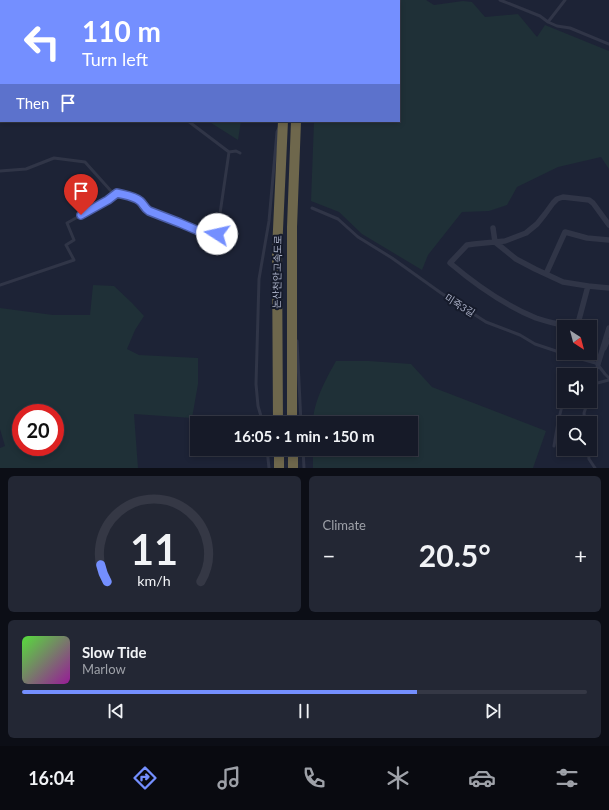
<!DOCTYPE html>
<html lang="en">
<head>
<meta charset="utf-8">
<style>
	body { margin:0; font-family:Lato,"Noto Sans KR",sans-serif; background:#232734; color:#f1f3f6; height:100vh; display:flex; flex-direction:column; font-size:15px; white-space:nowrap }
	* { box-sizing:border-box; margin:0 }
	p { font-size:13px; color:#9ea1a8 }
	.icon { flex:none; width:22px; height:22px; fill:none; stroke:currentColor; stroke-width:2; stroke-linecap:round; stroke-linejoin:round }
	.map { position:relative; height:468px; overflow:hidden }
	.side { display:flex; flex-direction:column; gap:8px; padding:8px; background:#0c0e16; flex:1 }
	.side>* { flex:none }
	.guide { position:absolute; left:0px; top:0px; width:400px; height:122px; box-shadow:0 2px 6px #0003,0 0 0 1px #353845; background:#748fff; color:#fff; overflow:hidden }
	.needle { width:26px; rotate:144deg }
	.fabs { position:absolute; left:557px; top:320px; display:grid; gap:8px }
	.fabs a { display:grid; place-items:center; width:40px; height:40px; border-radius:0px; background:#161a28; box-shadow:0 2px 6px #0003,0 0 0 1px #353845; font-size:20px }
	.speed { position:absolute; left:12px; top:404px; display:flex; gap:8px; font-size:20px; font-weight:700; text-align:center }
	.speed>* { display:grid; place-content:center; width:52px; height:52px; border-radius:50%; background:#161a28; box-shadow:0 2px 6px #0003,0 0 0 1px #353845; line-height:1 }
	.speed .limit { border:6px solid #d22; background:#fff; color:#111 }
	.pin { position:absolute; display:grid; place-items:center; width:34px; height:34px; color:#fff; margin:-41px -17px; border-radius:50% 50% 50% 0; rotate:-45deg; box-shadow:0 0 4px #0007 }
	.pin .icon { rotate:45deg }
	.me { position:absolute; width:44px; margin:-22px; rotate:280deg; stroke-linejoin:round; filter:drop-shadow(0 0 3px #0008) }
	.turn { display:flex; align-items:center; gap:14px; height:84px; padding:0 16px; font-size:18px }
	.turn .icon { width:52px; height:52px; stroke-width:2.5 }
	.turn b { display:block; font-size:28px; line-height:34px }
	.then { display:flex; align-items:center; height:38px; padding:0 16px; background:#0003; gap:8px; font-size:15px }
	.big { font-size:30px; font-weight:700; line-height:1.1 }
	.side .card { flex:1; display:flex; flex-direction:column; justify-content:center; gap:6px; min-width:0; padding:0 14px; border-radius:6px; background:#232734 }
	.side .dial { align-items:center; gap:0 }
	.dial svg { height:104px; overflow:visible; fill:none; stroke:#353845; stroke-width:7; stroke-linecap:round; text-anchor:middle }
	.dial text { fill:#f1f3f6; stroke:none }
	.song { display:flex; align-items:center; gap:12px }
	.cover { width:48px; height:48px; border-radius:6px; background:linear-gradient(135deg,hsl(110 70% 55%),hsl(300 70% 35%)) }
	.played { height:4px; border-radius:2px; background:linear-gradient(90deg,#748fff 70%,#353845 70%) }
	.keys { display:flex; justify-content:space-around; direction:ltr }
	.heat { display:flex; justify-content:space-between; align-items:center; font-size:22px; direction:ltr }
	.side .tiles { flex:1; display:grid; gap:8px; grid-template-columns:1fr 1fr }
	.card:last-child { grid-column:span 2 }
	.trip { position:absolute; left:190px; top:416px; width:228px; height:40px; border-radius:0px; background:#161a28; box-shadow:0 2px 6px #0003,0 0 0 1px #353845; font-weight:700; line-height:40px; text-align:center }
	.menu { display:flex; height:64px; justify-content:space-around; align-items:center; background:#090a10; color:#9ea1a8 }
	.menu .icon { width:28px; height:28px }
	.menu .selected { color:#748fff }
	.menu b { font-size:18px; color:#f1f3f6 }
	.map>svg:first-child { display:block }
	.green { fill:#1f3037; fill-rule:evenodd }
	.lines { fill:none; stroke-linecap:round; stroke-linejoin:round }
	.service { stroke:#303547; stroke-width:3 }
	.minor { stroke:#303547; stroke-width:5.5 }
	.motorway { stroke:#6e674c; stroke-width:10 }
	.route-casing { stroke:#4b5da6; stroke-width:10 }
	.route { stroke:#748fff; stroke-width:7 }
	.labels { text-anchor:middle; stroke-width:4; stroke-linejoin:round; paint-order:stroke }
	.street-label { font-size:10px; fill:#a9afc5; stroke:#161b2b }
</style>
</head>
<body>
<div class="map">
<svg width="609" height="468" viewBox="0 0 609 468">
	<rect width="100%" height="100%" fill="#1d2336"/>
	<path class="green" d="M319 0H426L434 5 463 1 472 2 485 17 518 14 537 37 545 25 609 51V169L601 157 558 167 517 187 507 205 489 211 462 212 428 255 422 270 362 234 339 212 311 201 314 121H399V1H319Z
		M208 121H241L238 140Z
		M93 285 114 286 132 303 144 316 135 330 127 349 139 355 198 358V384L192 418 134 414 138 468H0V448L5 446 0 429V308L53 315H90ZM21 413H55V447H21Z
		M336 361H369L411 364 432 387 546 431 533 468H313V449H411V423H313C313 402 326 379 336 361Z"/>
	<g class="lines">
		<path class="service" d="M43 0 45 1
			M500 0 540 16 548 22 557 26 570 28 609 44
			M548 22 565 0
			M0 61H1
			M188 121 229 152 236 151 240 153
			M0 171 26 169 54 158 85 162 111 191 131 197 141 202 144 208 149 211 180 223 201 232 217 234 229 152
			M312 208 338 219 358 237 392 258 441 293 486 322 520 335 535 344 574 357 599 364
			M0 285 74 260 66 245 74 240 67 223 108 200 117 193
			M297 341 301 423
			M605 349 609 340
			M598 365 605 374 609 378
			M590 385 609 380
			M590 394 598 364
			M263 423 258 406 256 384 259 279 269 221 277 132 279 128
			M585 423 584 413 588 401
			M554 446 558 422 564 398
			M267 449 269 468
			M303 449 304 468
			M588 449 589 459 595 468"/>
		<path class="minor" d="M493 228 495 242 516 259 535 269 563 282 588 286 609 288
			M546 274 565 232 587 238 609 240
			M570 327C559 324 547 322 536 318 504 305 476 285 450 263L467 245 474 244 505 241 526 233 537 224 545 214 553 203 557 199 563 197 589 200 593 203 609 225
			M577 327 588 286
			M598 364 609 328"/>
		<path class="motorway" d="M287 1V0
			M303 1V0
			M278 423 277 251 283 121
			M292 423V227L296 121
			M279 449V468
			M293 449V468"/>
	</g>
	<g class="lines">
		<g class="route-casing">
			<path id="route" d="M81 215 108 200 117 193C124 195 134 196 140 201 144 204 144 208 149 211L180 223 201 232 217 234"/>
		</g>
		<use href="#route" class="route"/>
	</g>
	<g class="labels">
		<g class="street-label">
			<text transform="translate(277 272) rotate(-89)" y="4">논산천안고속도로</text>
			<text transform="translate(460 305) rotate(32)" y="4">미죽3길</text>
		</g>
	</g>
</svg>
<div class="fabs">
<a><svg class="needle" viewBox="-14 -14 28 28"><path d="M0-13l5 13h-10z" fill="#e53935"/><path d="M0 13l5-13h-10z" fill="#9ea1a8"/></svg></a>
<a><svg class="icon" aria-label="sound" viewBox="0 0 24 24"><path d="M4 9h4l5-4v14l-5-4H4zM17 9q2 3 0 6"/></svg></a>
<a><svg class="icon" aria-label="search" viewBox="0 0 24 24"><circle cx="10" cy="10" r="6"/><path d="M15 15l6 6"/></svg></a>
</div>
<div class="speed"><div class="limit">20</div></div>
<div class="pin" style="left:81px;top:215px;background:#d93025"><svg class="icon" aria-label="arrive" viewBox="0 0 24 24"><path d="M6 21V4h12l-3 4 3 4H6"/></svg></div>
<svg class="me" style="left:217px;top:234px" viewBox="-20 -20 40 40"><circle r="19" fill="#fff"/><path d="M0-13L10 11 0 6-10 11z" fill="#748fff"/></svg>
<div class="trip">16:05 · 1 min · 150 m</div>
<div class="guide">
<div class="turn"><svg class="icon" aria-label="left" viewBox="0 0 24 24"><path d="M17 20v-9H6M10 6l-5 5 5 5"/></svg><div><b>110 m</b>Turn left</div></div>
<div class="then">Then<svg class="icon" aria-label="arrive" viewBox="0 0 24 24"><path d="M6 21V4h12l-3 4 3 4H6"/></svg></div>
</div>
</div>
<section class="side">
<div class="tiles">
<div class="card dial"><svg viewBox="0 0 100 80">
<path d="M14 69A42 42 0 1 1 86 69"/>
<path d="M14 69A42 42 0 0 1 9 56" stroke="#748fff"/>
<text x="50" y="56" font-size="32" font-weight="700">11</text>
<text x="50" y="72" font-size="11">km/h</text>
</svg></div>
<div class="card"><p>Climate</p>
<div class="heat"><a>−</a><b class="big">20.5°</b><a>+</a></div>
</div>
<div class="card">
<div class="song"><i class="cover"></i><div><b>Slow Tide</b><p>Marlow</p></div></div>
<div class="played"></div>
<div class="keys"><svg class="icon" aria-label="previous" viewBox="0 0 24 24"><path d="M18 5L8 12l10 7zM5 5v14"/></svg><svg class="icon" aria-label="pause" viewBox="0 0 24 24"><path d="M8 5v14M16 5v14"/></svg><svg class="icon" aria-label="next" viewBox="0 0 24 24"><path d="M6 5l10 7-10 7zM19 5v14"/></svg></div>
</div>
</div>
</section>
<nav class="menu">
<b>16:04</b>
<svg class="icon selected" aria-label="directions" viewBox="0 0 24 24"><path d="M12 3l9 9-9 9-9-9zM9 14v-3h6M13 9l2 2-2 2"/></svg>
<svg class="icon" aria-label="music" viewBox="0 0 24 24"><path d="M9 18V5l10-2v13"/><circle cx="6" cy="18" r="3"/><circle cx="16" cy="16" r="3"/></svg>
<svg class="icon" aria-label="phone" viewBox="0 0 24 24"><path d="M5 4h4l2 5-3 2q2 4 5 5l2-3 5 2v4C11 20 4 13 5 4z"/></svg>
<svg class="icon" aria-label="climate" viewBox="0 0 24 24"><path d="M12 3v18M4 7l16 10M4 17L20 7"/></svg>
<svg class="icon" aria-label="car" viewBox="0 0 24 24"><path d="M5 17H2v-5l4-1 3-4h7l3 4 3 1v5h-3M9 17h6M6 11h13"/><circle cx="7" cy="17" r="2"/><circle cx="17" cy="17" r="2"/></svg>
<svg class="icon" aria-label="filters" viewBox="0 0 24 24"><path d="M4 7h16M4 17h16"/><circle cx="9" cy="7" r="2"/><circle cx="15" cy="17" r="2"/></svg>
</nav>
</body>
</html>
